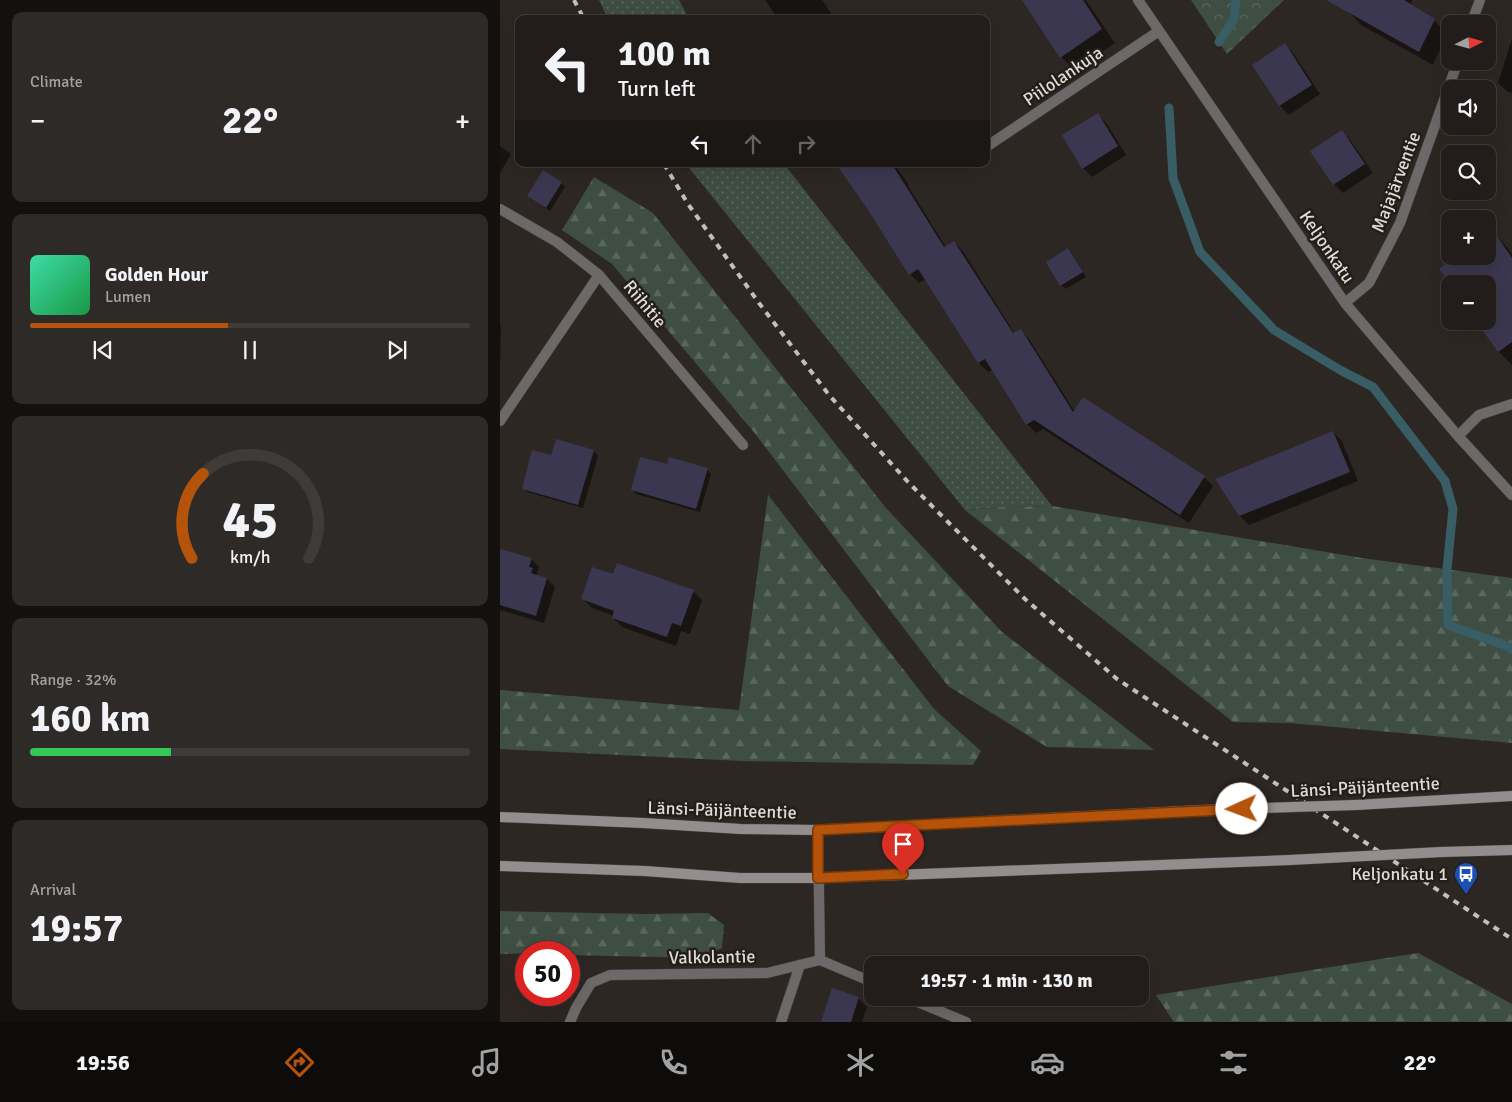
<!DOCTYPE html>
<html lang="en">
<head>
<meta charset="utf-8">
<style>
	body { margin:0; font-family:Signika,sans-serif; background:#2e2a27; color:#f1f3f6; height:100vh; display:flex; flex-direction:column; font-size:19px; white-space:nowrap }
	* { box-sizing:border-box; margin:0 }
	p { font-size:16px; color:#a2a2a2 }
	.icon { flex:none; width:28px; height:28px; fill:none; stroke:currentColor; stroke-width:2; stroke-linecap:round; stroke-linejoin:round }
	.map { position:relative; flex:1; overflow:hidden }
	.details { display:flex; flex-direction:column; gap:12px; padding:12px; background:#13100e; width:500px }
	.details>* { flex:none }
	.guide { position:absolute; left:15px; top:15px; width:475px; height:152px; border-radius:10px; box-shadow:0 5px 20px #0002,0 0 0 1px #3f3b39; background:#221d1a; color:#f1f3f6; overflow:hidden }
	.needle { width:32px; rotate:84deg }
	.buttons { position:absolute; left:941px; top:15px; display:grid; gap:10px }
	.buttons a { display:grid; place-items:center; width:55px; height:55px; border-radius:10px; background:#221d1a; box-shadow:0 5px 20px #0002,0 0 0 1px #3f3b39; font-size:25px }
	.speed { position:absolute; left:15px; top:941px; display:flex; gap:10px; font-size:25px; font-weight:700; text-align:center }
	.speed>* { display:grid; place-content:center; width:65px; height:65px; border-radius:50%; background:#221d1a; box-shadow:0 5px 20px #0002,0 0 0 1px #3f3b39; line-height:1 }
	.speed .limit { border:8px solid #d22; background:#fff; color:#111 }
	.pin { position:absolute; display:grid; place-items:center; width:42px; height:42px; color:#fff; margin:-51px -21px; border-radius:50% 50% 50% 0; rotate:-45deg; box-shadow:0 0 5px #0007 }
	.pin .icon { rotate:45deg }
	.me { position:absolute; width:55px; margin:-28px; rotate:268deg; stroke-linejoin:round; filter:drop-shadow(0 0 4px #0008) }
	.turn { display:flex; align-items:center; gap:18px; height:105px; padding:0 20px; font-size:22px }
	.turn .icon { width:65px; height:65px; stroke-width:2.5 }
	.turn b { display:block; font-size:35px; line-height:42px }
	.lanes { display:flex; align-items:center; height:48px; padding:0 20px; background:#0003; justify-content:center; gap:25px; direction:ltr }
	.lanes .off { opacity:.35 }
	.big { font-size:38px; font-weight:700; line-height:1.1 }
	.details .tile { flex:1; display:flex; flex-direction:column; justify-content:center; gap:8px; min-width:0; padding:0 18px; border-radius:10px; background:#2e2a27 }
	.details .dial { align-items:center; gap:0 }
	.dial svg { height:130px; overflow:visible; fill:none; stroke:#3f3b39; stroke-width:7; stroke-linecap:round; text-anchor:middle }
	.dial text { fill:#f1f3f6; stroke:none }
	.song { display:flex; align-items:center; gap:15px }
	.cover { width:60px; height:60px; border-radius:8px; background:linear-gradient(135deg,hsl(160 70% 55%),hsl(140 70% 35%)) }
	.played { height:5px; border-radius:2px; background:linear-gradient(90deg,#b45309 45%,#3f3b39 45%) }
	.keys { display:flex; justify-content:space-around; direction:ltr }
	.heat { display:flex; justify-content:space-between; align-items:center; font-size:28px; direction:ltr }
	.charge { height:8px; border-radius:4px; background:linear-gradient(90deg,#34c759 32%,#3f3b39 0) }
	.trip { position:absolute; left:364px; top:956px; width:285px; height:50px; border-radius:10px; background:#221d1a; box-shadow:0 5px 20px #0002,0 0 0 1px #3f3b39; font-weight:700; line-height:50px; text-align:center }
	.tab-bar { display:flex; height:80px; justify-content:space-around; align-items:center; background:#0e0c0a; color:#a2a2a2 }
	.tab-bar .icon { width:35px; height:35px }
	.tab-bar .on { color:#b45309 }
	.tab-bar b { font-size:22px; color:#f1f3f6 }
	main { display:flex; flex:1; min-height:0 }
	.map>svg:first-child { display:block }
	.grass { fill:url(#grass-dots) }
	.forest { fill:url(#forest-firs) }
	.park { fill:url(#park-crowns) }
	.shadow { fill:#0007 }
	.lines { fill:none; stroke-linecap:round; stroke-linejoin:round }
	.stream { stroke:#395d65; stroke-width:9 }
	.building { fill:#3b3750 }
	.service-casing { stroke:#494440; stroke-width:11 }
	.minor-casing { stroke:#494440; stroke-width:11 }
	.tertiary-casing { stroke:#494440; stroke-width:11 }
	.secondary-casing { stroke:#494440; stroke-width:11 }
	.service { stroke:#6d6969; stroke-width:10 }
	.minor { stroke:#6d6969; stroke-width:10 }
	.tertiary { stroke:#6d6969; stroke-width:10 }
	.secondary { stroke:#948d8d; stroke-width:10 }
	.rail { stroke:#c4bfbc; stroke-width:4; stroke-dasharray:6 6; stroke-linecap:butt }
	.secondary-bridge-casing { stroke:#494440; stroke-width:11; stroke-linecap:butt }
	.secondary-bridge { stroke:#948d8d; stroke-width:10 }
	.route-casing { stroke:#753606; stroke-width:12 }
	.route { stroke:#b45309; stroke-width:9 }
	.labels { text-anchor:middle; stroke-width:5; stroke-linejoin:round; paint-order:stroke }
	.street-label { font-size:18px; fill:#dfdbd8; stroke:#241e19 }
	.poi-label { font-size:18px; fill:#dfdbd8; stroke:#241e19; text-anchor:end }
</style>
</head>
<body>
<main>
<section class="details">
<div class="tile"><p>Climate</p>
<div class="heat"><a>−</a><b class="big">22°</b><a>+</a></div>
</div>
<div class="tile">
<div class="song"><i class="cover"></i><div><b>Golden Hour</b><p>Lumen</p></div></div>
<div class="played"></div>
<div class="keys"><svg class="icon" aria-label="previous" viewBox="0 0 24 24"><path d="M18 5L8 12l10 7zM5 5v14"/></svg><svg class="icon" aria-label="pause" viewBox="0 0 24 24"><path d="M8 5v14M16 5v14"/></svg><svg class="icon" aria-label="next" viewBox="0 0 24 24"><path d="M6 5l10 7-10 7zM19 5v14"/></svg></div>
</div>
<div class="tile dial"><svg viewBox="0 0 100 80">
<path d="M14 69A42 42 0 1 1 86 69"/>
<path d="M14 69A42 42 0 0 1 21 17" stroke="#b45309"/>
<text x="50" y="56" font-size="32" font-weight="700">45</text>
<text x="50" y="72" font-size="11">km/h</text>
</svg></div>
<div class="tile"><p>Range · 32%</p><b class="big">160 km</b><div class="charge"></div></div>
<div class="tile"><p>Arrival</p><b class="big">19:57</b></div>
</section>
<div class="map">
<svg width="1012" height="1022" viewBox="0 0 1012 1022">
	<defs>
		<pattern id="grass-dots" width="8" height="8" patternUnits="userSpaceOnUse" patternTransform="scale(1.25)"><rect width="8" height="8" fill="#3f4e42"/><path d="M2 2h.1M6 6h.1" fill="none" stroke="#5a675d" stroke-width="1.8" stroke-linecap="round"/></pattern>
		<pattern id="forest-firs" width="22" height="20" patternUnits="userSpaceOnUse" patternTransform="scale(1.25)"><rect width="22" height="20" fill="#3f4e42"/><path d="M5 1l3.5 6h-7zM16 11l3.5 6h-7z" fill="#5a675d"/></pattern>
		<pattern id="park-crowns" width="20" height="18" patternUnits="userSpaceOnUse" patternTransform="scale(1.25)"><rect width="20" height="18" fill="#3f4e42"/><path d="M2 6a3 3 0 1 1 6 0M12 15a3 3 0 1 1 6 0" fill="none" stroke="#5a675d"/></pattern>
	</defs>
	<rect width="100%" height="100%" fill="#2d2723"/>
	<path class="grass" d="M99 0H179L189 19H108Z
		M186 164H284L552 506 504 507 465 510Z"/>
	<path class="forest" d="M94 177 153 213 386 508 502 632 654 750 547 747 448 686 253 431 112 264 62 230Z
		M268 495 434 709 481 751 473 765 242 761 0 749V690L239 710Z
		M552 506 862 558 1012 578V743L790 723 733 722 465 510 504 507Z
		M0 911 145 914 208 913 224 925 222 948 200 958 69 955V952L0 954Z
		M918 953 1012 1004V1022H674L656 995Z"/>
	<path class="park" d="M691 0H784L727 54Z"/>
	<path class="shadow" d="M265 0H322L335 19H278Z
		M523 0H586L615 43 575 70 561 57Z
		M850 0H912L911 6 934 20 947 34 933 65 861 25 848 11Z
		M1012 38V93L1008 92 998 83Z
		M785 45 794 54 820 94 789 115 780 106 754 65Z
		M598 115 607 124 626 155 592 177 583 168Z
		M842 132 851 141 873 173 843 193 834 184Z
		M0 146 11 154 0 173Z
		M338 164H394L409 185 408 186 446 247 454 242 463 251 515 334 520 330 529 339 575 412 704 477 713 486 689 523 543 429 536 433 527 424 493 369 488 372 479 363 426 279 419 283 410 274 369 209Z
		M61 183 65 187 50 211 33 200 28 196Z
		M993 232 1006 246 1012 254V365L999 352 977 321H988V236Z
		M568 250 572 254 586 277 566 289 561 285Z
		M0 326 1 327 0 364Z
		M833 432 842 441 858 481 749 525 740 516 717 479Z
		M94 451 98 456 83 508 27 492 23 488 52 457Z
		M168 466 207 469 211 474 200 512 136 494 132 489Z
		M31 559 39 567 37 574 39 577 47 579 55 587 44 623 0 610V560Z
		M114 576 193 591 202 600 190 634 181 631 176 646 122 627 113 618 114 616 92 608 83 599Z
		M358 998 367 1007 362 1022H322Z"/>
	<g class="lines">
		<path class="stream" d="M719 42 734 19 736 0
			M669 108 673 178 700 252 774 330 840 370 873 387 945 481 953 509 947 569 948 625 1010 647 1012 650"/>
	</g>
	<path class="building" d="M522 0H583L602 29 560 58Z
		M826 0H904L935 19 919 52Z
		M785 43 812 85 779 106 752 65Z
		M598 113 618 146 582 169 562 135Z
		M842 130 865 164 833 185 810 151Z
		M336 164H392L444 247 454 241 513 333 521 329 573 412 583 397 705 476 680 515 534 420 526 425 485 359 478 363 418 269 409 275 368 210Z
		M43 170 62 182 46 208 27 196Z
		M988 223 1012 258V342L998 352 976 321H988V284H950L939 269 956 256H988Z
		M568 248 583 272 560 286 546 262Z
		M833 431 850 472 739 516 715 479Z
		M56 439 94 450 78 505 22 489 32 450 51 455Z
		M140 457 167 464 169 457 208 468 196 509 131 490Z
		M0 549 32 558 29 567 33 568 31 573 47 578 36 616 0 605Z
		M117 563 194 590 181 626 172 623 167 637 112 618 114 611 81 599 92 567 113 574Z
		M332 988 359 997 351 1022H321Z"/>
	<g class="lines">
		<g class="service-casing">
			<path id="service" d="M281 1022 300 965"/>
		</g>
		<g class="minor-casing">
			<path id="minor" d="M638 0 845 303 958 436 1012 495
				M971 24 980 0
				M486 147 659 31
				M0 209 57 242 99 275 243 445
				M845 303 869 283 900 223 958 61
				M0 421 99 275
				M958 436 979 415 1012 404
				M408 998 466 1022
				M70 1022 76 1008 91 983 110 975 267 973 320 960 372 982"/>
		</g>
		<g class="tertiary-casing">
			<path id="tertiary" d="M318 830 320 960"/>
		</g>
		<g class="secondary-casing">
			<path id="secondary" d="M856 805 1012 796
				M0 817 143 823 241 829 318 830 703 810
				M941 852 1012 850
				M0 866 145 871 240 878H318L790 860"/>
		</g>
		<use href="#service" class="service"/>
		<use href="#minor" class="minor"/>
		<use href="#tertiary" class="tertiary"/>
		<use href="#secondary" class="secondary"/>
		<path class="rail" d="M74 0 84 19
			M164 164 188 204 259 303 329 395 408 482 525 599 617 679 1012 939"/>
		<g class="secondary-bridge-casing">
			<path id="secondary-bridge" d="M703 810 856 805
				M790 860 941 852"/>
		</g>
		<use href="#secondary-bridge" class="secondary-bridge"/>
	</g>
	<g class="lines">
		<g class="route-casing">
			<path id="route" d="M403 874 318 878V830L742 809"/>
		</g>
		<use href="#route" class="route"/>
	</g>
	<defs>
		<g id="bus-pin" transform="scale(1.25)"><path d="M0 17L-7.5 6A9.5 9.5 0 1 1 7.5 6Z" fill="#1a4fb4" stroke="#241e19"/><path d="M-5-6H5V4H4V6H2V4H-2V6H-4V4H-5ZM-3.5-4V0h7V-4ZM-3.5 1.2v1.5H-2V1.2ZM2 1.2v1.5H3.5V1.2Z" fill="#fff"/></g>
	</defs>
	<g fill-rule="evenodd">
		<use href="#bus-pin" x="966" y="874"/>
	</g>
	<g class="labels">
		<g class="street-label">
			<text transform="translate(563 76) rotate(-34)" y="6">Piilolankuja</text>
			<text transform="translate(896 182) rotate(-69)" y="6">Majajärventie</text>
			<text transform="translate(827 247) rotate(56)" y="6">Keljonkatu</text>
			<text transform="translate(145 304) rotate(50)" y="6">Riihitie</text>
			<text transform="translate(865 787) rotate(-3)" y="6">Länsi-Päijänteentie</text>
			<text transform="translate(222 810) rotate(2)" y="6">Länsi-Päijänteentie</text>
			<text transform="translate(212 957) rotate(-1)" y="6">Valkolantie</text>
		</g>
		<g class="poi-label">
			<text x="948" y="880">Keljonkatu 1</text>
		</g>
	</g>
</svg>
<div class="buttons">
<a><svg class="needle" viewBox="-14 -14 28 28"><path d="M0-13l5 13h-10z" fill="#e53935"/><path d="M0 13l5-13h-10z" fill="#a2a2a2"/></svg></a>
<a><svg class="icon" aria-label="sound" viewBox="0 0 24 24"><path d="M4 9h4l5-4v14l-5-4H4zM17 9q2 3 0 6"/></svg></a>
<a><svg class="icon" aria-label="search" viewBox="0 0 24 24"><circle cx="10" cy="10" r="6"/><path d="M15 15l6 6"/></svg></a>
<a>+</a>
<a>−</a>
</div>
<div class="speed"><div class="limit">50</div></div>
<div class="pin" style="left:403px;top:874px;background:#d93025"><svg class="icon" aria-label="arrive" viewBox="0 0 24 24"><path d="M6 21V4h12l-3 4 3 4H6"/></svg></div>
<svg class="me" style="left:742px;top:809px" viewBox="-20 -20 40 40"><circle r="19" fill="#fff"/><path d="M0-13L10 11 0 6-10 11z" fill="#b45309"/></svg>
<div class="trip">19:57 · 1 min · 130 m</div>
<div class="guide">
<div class="turn"><svg class="icon" aria-label="left" viewBox="0 0 24 24"><path d="M17 20v-9H6M10 6l-5 5 5 5"/></svg><div><b>100 m</b>Turn left</div></div>
<div class="lanes"><svg class="icon" aria-label="left" viewBox="0 0 24 24"><path d="M17 20v-9H6M10 6l-5 5 5 5"/></svg><svg class="icon off" aria-label="ahead" viewBox="0 0 24 24"><path d="M12 20V5M6 11l6-6 6 6"/></svg><svg class="icon off" aria-label="right" viewBox="0 0 24 24"><path d="M7 20v-9h11M14 6l5 5-5 5"/></svg></div>
</div>
</div>
</main>
<nav class="tab-bar">
<b>19:56</b>
<svg class="icon on" aria-label="directions" viewBox="0 0 24 24"><path d="M12 3l9 9-9 9-9-9zM9 14v-3h6M13 9l2 2-2 2"/></svg>
<svg class="icon" aria-label="music" viewBox="0 0 24 24"><path d="M9 18V5l10-2v13"/><circle cx="6" cy="18" r="3"/><circle cx="16" cy="16" r="3"/></svg>
<svg class="icon" aria-label="phone" viewBox="0 0 24 24"><path d="M5 4h4l2 5-3 2q2 4 5 5l2-3 5 2v4C11 20 4 13 5 4z"/></svg>
<svg class="icon" aria-label="climate" viewBox="0 0 24 24"><path d="M12 3v18M4 7l16 10M4 17L20 7"/></svg>
<svg class="icon" aria-label="car" viewBox="0 0 24 24"><path d="M5 17H2v-5l4-1 3-4h7l3 4 3 1v5h-3M9 17h6M6 11h13"/><circle cx="7" cy="17" r="2"/><circle cx="17" cy="17" r="2"/></svg>
<svg class="icon" aria-label="filters" viewBox="0 0 24 24"><path d="M4 7h16M4 17h16"/><circle cx="9" cy="7" r="2"/><circle cx="15" cy="17" r="2"/></svg>
<b>22°</b>
</nav>
</body>
</html>
